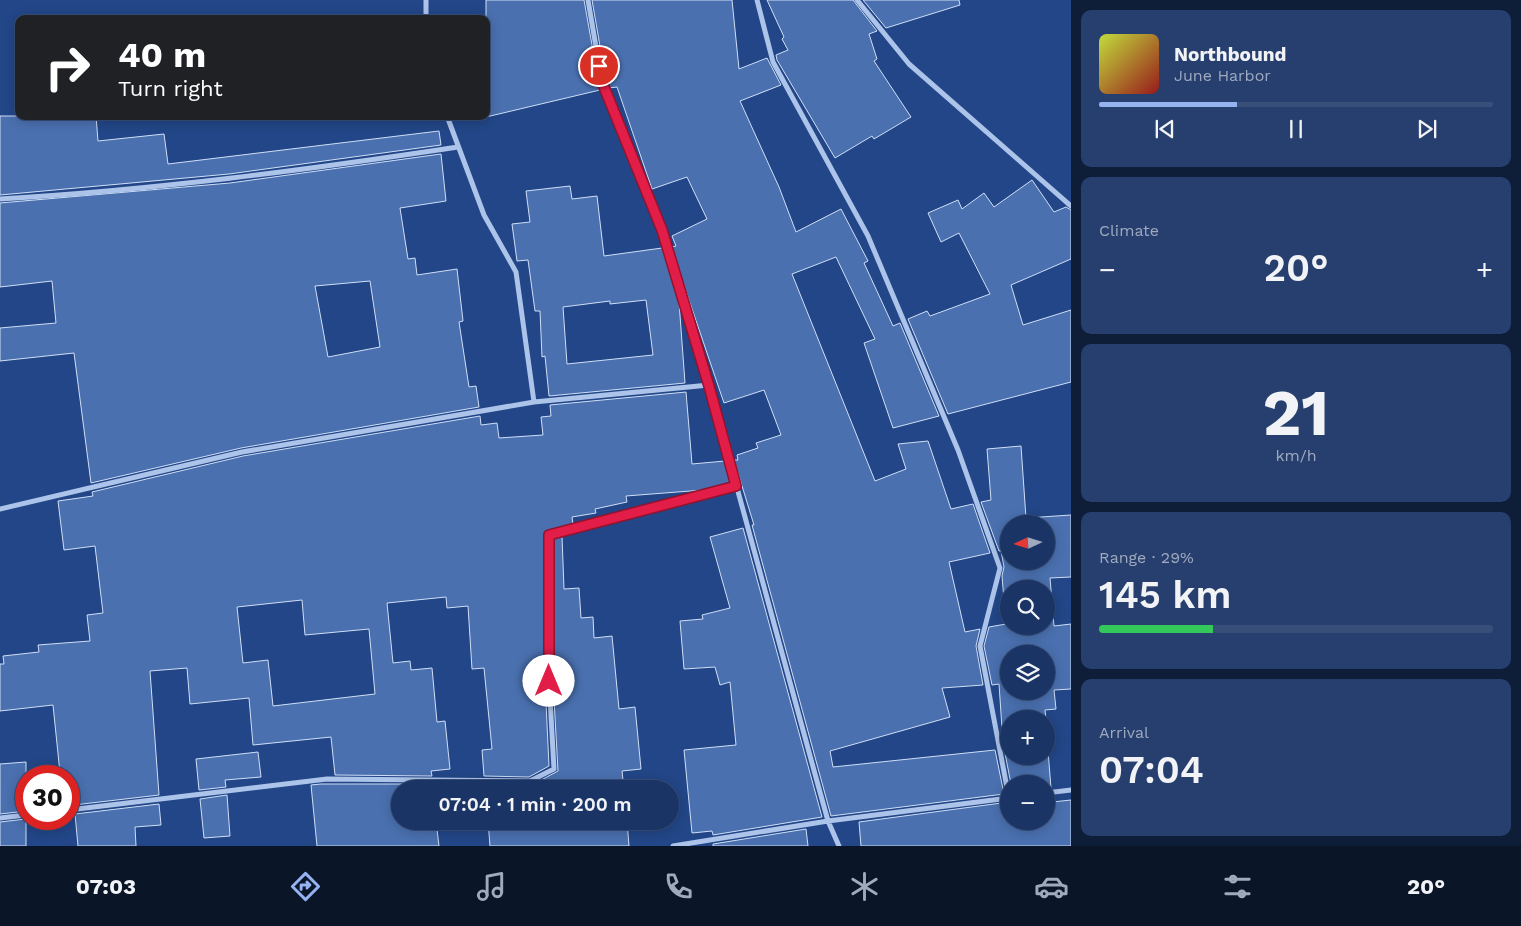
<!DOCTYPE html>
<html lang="en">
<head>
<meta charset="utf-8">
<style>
	body { margin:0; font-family:"Work Sans",sans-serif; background:#273f6e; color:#f1f3f6; height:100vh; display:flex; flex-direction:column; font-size:19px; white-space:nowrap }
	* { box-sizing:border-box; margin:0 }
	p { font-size:16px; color:#9faabf }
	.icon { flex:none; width:28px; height:28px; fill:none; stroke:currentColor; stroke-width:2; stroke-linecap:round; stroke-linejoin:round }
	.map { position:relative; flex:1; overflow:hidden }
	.details { display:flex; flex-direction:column; gap:10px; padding:10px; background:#0e1d38; width:450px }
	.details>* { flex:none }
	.hud { position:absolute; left:15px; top:15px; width:475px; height:105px; border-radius:10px; box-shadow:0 2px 12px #0003,0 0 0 1px #384f79; background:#202124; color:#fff; overflow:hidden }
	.needle { width:32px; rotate:266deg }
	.buttons { position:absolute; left:1000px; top:515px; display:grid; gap:10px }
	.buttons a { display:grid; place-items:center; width:55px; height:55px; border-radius:50%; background:#1a3465; box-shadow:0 2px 12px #0003,0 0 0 1px #384f79; font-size:25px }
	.speed { position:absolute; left:15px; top:765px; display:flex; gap:10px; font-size:25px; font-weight:700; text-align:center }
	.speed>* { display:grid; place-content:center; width:65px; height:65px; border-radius:50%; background:#1a3465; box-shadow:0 2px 12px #0003,0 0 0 1px #384f79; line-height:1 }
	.speed .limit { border:8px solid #d22; background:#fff; color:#111 }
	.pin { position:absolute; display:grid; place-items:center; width:42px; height:42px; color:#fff; margin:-21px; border:2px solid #fff; border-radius:50%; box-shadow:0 1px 5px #0007 }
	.me { position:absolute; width:55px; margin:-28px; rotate:0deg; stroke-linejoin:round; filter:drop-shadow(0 0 4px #0008) }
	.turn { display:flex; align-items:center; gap:18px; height:105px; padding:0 20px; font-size:22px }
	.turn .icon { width:65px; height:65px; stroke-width:2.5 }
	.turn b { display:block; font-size:35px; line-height:42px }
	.big { font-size:38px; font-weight:600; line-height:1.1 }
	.details .tile { flex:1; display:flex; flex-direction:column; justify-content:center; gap:8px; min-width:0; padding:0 18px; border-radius:10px; background:#273f6e }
	.details .dial { align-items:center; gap:0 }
	.dial b { font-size:65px; line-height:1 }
	.song { display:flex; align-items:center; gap:15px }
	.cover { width:60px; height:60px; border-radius:8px; background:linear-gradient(135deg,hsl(70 70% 55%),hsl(0 70% 35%)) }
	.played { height:5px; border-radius:2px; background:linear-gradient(90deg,#95b2f1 35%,#384f79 35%) }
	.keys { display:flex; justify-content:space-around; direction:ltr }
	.heat { display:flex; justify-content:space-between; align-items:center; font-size:28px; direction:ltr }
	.charge { height:8px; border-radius:4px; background:linear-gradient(90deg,#34c759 29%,#384f79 0) }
	.trip { position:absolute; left:391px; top:780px; width:288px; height:50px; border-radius:25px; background:#1a3465; box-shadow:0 2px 12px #0003,0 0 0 1px #384f79; font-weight:600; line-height:50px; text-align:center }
	.menu { display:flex; height:80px; justify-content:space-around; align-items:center; background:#0a1528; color:#9faabf }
	.menu .icon { width:35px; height:35px }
	.menu .on { color:#95b2f1 }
	.menu b { font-size:22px; color:#f1f3f6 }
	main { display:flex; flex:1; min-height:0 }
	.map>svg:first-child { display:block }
	.building { fill:#4a70af; stroke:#d0dff7; fill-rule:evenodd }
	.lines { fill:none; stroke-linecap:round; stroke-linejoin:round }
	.street { stroke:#acc3ea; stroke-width:5 }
	.route-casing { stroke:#92132f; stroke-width:12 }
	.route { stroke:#e11d48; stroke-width:9 }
</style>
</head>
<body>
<main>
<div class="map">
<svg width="1071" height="846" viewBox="0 0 1071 846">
	<rect width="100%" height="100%" fill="#224687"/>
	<path class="building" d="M486 0H584L600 90 486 117Z
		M592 0H732L739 69 767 58 781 85 740 101 779 187 796 232 841 209 868 261 864 263 893 326 900 323 939 416 893 428 864 343 875 339 836 257 792 274 875 481 906 469 898 444 928 441 951 509 973 504 990 553 949 562 965 632 980 629 976 646 983 685 942 688 950 717 830 751 833 767 995 750 1004 794 831 816 752 525H754L734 460H738L737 455 758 448 756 443 781 435 764 390 724 403 671 247 676 246 672 236 707 219 687 177 652 189 617 87 609 88 606 81Z
		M767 0H853L877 31 869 34 877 59 874 61 911 117 874 139 872 136 835 158 777 60 776 55 788 50 782 39 784 37Z
		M863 0H959L960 5 886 28Z
		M0 116H96L98 141 164 134 168 164 439 131 441 145 229 174 0 195Z
		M441 154 446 201 400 208 408 259 415 258 417 275 457 269 463 321 459 322 469 387 476 386 479 407 241 448 91 483 74 353 0 361V328L56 323 52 281 0 287V203L230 183ZM370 281 380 347 328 357 315 286Z
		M1032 180 1054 212 1066 207 1071 210V259L1011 285 1023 325 1071 310V382L948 414 908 319 927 311 930 316 990 294 959 233 941 242 928 213 958 200 962 209 984 193 994 207Z
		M570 186 572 199 597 196 604 256 662 248 679 302 685 383 549 396 545 356 542 357 540 311H535L528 260 517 261 512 224 530 222 526 191ZM646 300 653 355 567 364 563 307 610 301V304Z
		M686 392 692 464 725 461 731 483 703 490 626 496 627 502 595 509 596 513 572 517 573 524 545 534V681L549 766 529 777 484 776 482 750 492 749 484 668 472 669 468 606 447 608 446 597 387 603 393 663 410 661 411 670 432 668 437 722 445 721 450 769 431 771 432 776 335 775 331 737 253 745 249 698 190 704 187 668 150 671 159 795 74 805V800H69V776L66 773H60L53 705 0 711V664H4L3 656 39 652 38 645 90 641 87 615 103 613 95 546 64 550 58 501 93 496 92 492 243 456 480 416 481 425 497 423 499 438 543 435 541 417 551 416 550 405ZM302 600 305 635 369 629 375 694 273 706 268 660 243 663 237 607Z
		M1021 446 1026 518 1071 515V577L1050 578 1054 626 1071 624V689L1054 690 1056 709 1045 710 1046 719H1009V756H1046V726L1051 788 1046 789V784H1011L1003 743 999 684 992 685 984 646 989 627 1006 624 1002 576 1004 567 1001 551H999L981 502 991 500 987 449ZM1009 524H1046V561H1009ZM1009 589H1046V626H1009ZM1009 654H1046V691H1009Z
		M743 528 822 817 713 835 712 831 692 833 684 750 736 745 730 682 720 685 715 667 684 669 680 621 703 619 702 615 730 608 710 537Z
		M562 536 564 589 579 588 581 618 593 617 594 638 612 636 619 709 635 707 641 769 622 771 624 789H485V785H532L558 771 553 681V538Z
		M258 752 261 777 225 780 226 787 199 790 196 759Z
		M26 762V811L0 814V764Z
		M321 784H433V789H400V821H436L439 846H317L311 785Z
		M227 795 230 836 204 838 200 799Z
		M1046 797H1052V802L1071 800V846H861L859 822 1009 802V821H1046Z
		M159 804 161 825 135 827 136 846H78L75 814Z
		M26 819V846H0V822Z
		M488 821H627L629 846H490Z
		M806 829 808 846H713V844Z"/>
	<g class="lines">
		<path class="street" d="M426 0V19
			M588 0 602 82 661 230 709 385 815 774 828 821 839 846
			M757 0 773 62 868 236 958 450 1000 568 980 646 1009 798
			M857 0 909 64 1071 206
			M447 116 484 215 516 272 534 402
			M0 199C154 190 306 170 458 147
			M0 509 242 452 534 402 709 385
			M1046 793 1071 790
			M69 810 327 779 530 781 554 769 549 681V535L736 486
			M0 818 26 815
			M673 846 828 821 1009 798"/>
	</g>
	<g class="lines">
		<g class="route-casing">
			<path id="route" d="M549 681V535L736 486 709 386 662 230 602 82 599 66"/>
		</g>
		<use href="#route" class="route"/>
	</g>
</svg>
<div class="buttons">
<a><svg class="needle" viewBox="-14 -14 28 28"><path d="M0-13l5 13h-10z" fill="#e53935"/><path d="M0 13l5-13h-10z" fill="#9faabf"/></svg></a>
<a><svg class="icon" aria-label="search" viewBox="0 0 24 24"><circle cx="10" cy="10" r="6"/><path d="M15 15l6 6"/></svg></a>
<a><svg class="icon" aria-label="layers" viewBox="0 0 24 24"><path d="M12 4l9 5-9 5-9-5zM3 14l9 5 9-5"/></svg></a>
<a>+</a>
<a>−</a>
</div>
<div class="speed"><div class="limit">30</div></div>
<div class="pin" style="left:599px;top:66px;background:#d93025"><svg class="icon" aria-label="arrive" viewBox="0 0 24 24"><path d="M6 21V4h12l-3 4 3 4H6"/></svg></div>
<svg class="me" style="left:549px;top:681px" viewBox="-20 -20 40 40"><circle r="19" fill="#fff"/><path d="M0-13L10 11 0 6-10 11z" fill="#e11d48"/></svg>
<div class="trip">07:04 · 1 min · 200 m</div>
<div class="hud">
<div class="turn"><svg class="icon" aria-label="right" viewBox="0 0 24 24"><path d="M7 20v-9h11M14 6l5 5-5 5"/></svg><div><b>40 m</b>Turn right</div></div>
</div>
</div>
<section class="details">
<div class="tile">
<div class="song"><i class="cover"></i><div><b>Northbound</b><p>June Harbor</p></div></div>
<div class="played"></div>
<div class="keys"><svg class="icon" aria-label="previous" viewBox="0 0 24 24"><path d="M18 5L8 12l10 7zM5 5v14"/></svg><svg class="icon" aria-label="pause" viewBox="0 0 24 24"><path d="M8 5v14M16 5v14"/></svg><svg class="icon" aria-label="next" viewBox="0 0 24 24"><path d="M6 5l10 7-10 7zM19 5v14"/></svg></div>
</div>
<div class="tile"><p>Climate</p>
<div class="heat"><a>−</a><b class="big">20°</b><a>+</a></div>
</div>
<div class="tile dial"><b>21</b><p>km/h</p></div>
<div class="tile"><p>Range · 29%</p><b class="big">145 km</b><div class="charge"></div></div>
<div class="tile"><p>Arrival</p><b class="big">07:04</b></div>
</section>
</main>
<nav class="menu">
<b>07:03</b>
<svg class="icon on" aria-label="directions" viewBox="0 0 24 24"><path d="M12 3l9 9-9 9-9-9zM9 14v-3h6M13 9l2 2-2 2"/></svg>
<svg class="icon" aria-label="music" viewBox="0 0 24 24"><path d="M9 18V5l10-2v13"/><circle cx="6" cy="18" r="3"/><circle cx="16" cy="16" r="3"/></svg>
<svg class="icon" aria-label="phone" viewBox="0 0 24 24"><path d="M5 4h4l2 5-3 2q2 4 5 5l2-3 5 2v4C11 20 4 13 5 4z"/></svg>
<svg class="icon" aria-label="climate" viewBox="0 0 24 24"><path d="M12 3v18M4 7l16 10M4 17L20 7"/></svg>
<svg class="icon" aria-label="car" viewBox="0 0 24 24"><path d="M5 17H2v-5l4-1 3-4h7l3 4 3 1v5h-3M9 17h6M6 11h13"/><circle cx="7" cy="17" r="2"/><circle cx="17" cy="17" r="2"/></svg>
<svg class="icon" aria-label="filters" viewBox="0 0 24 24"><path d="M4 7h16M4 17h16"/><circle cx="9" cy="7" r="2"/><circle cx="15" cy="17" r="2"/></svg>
<b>20°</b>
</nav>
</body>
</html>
